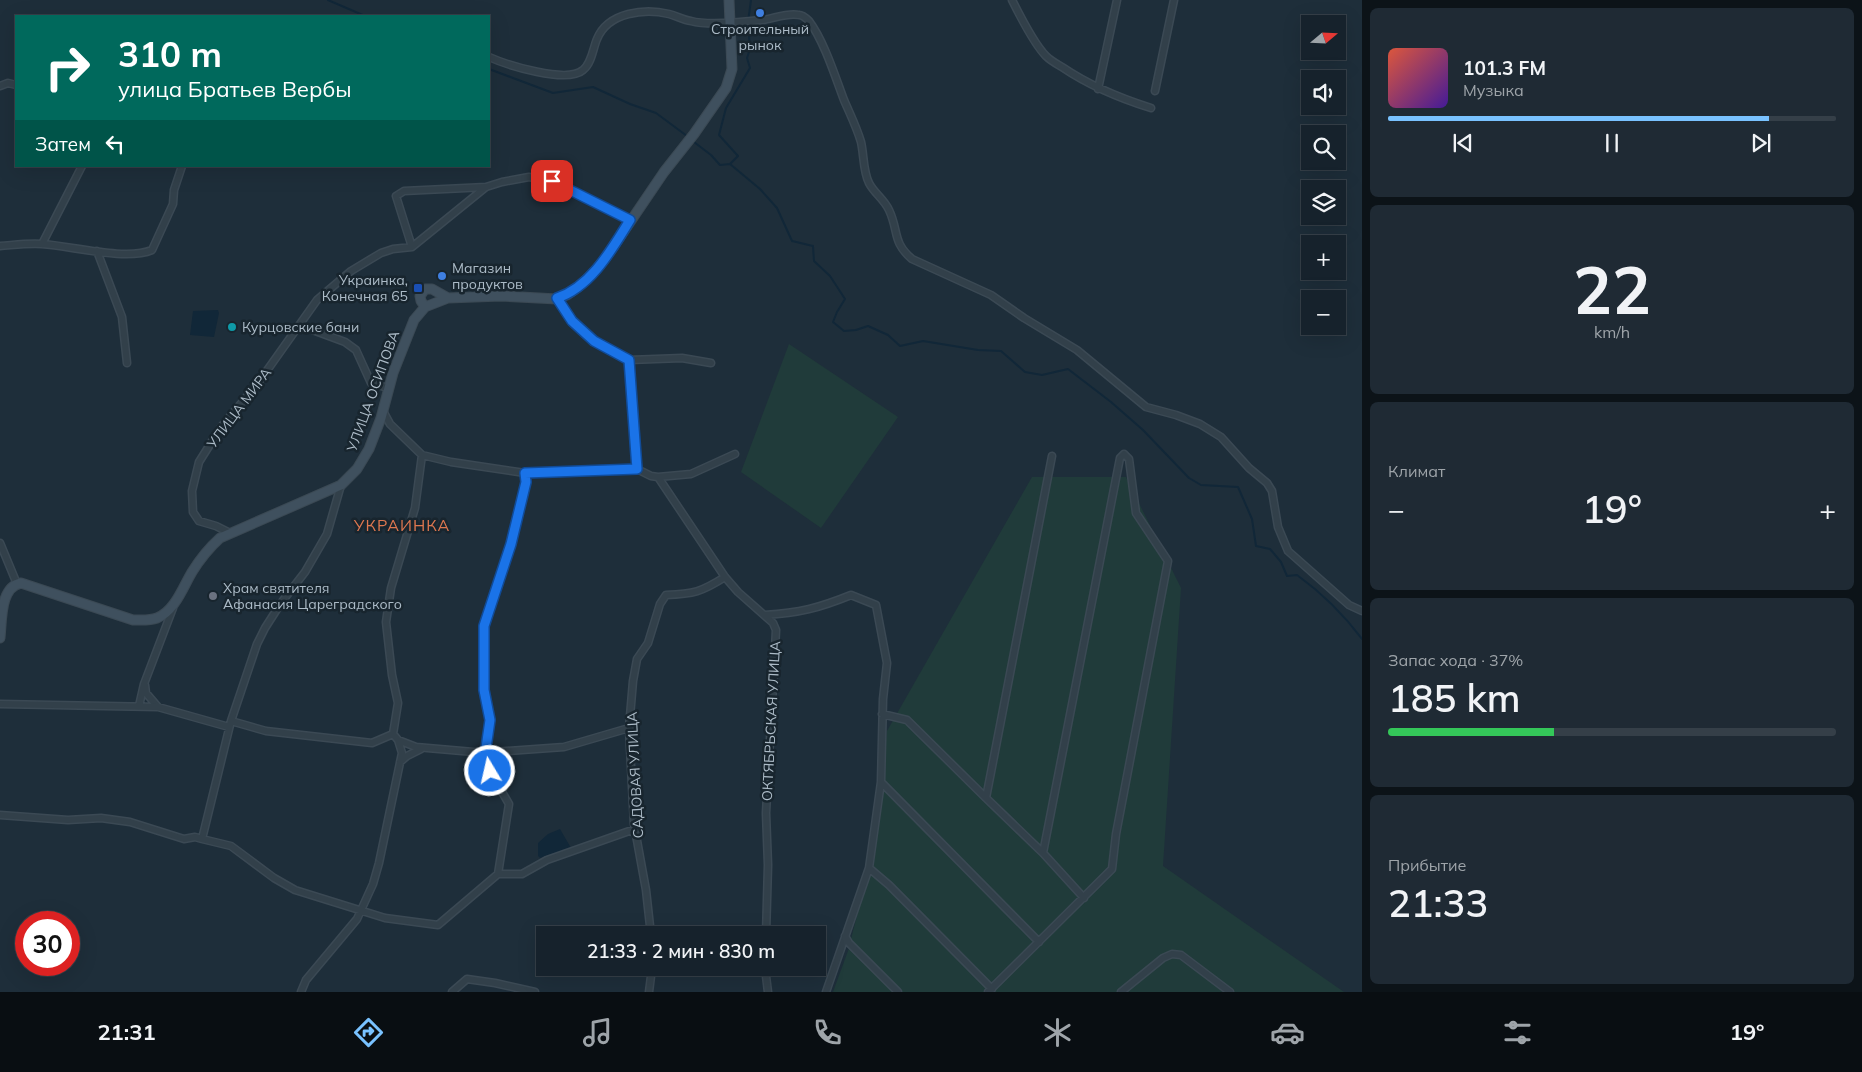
<!DOCTYPE html>
<html lang="ru">
<head>
<meta charset="utf-8">
<style>
	body { margin:0; font-family:Mulish,sans-serif; background:#1f2a34; color:#f1f3f6; height:100vh; display:flex; flex-direction:column; font-size:19px; white-space:nowrap }
	* { box-sizing:border-box; margin:0 }
	p { font-size:16px; color:#9ea4a9 }
	.icon { flex:none; width:28px; height:28px; fill:none; stroke:currentColor; stroke-width:2; stroke-linecap:round; stroke-linejoin:round }
	.map { position:relative; flex:1; overflow:hidden }
	.panel { display:flex; flex-direction:column; gap:8px; padding:8px; background:#0c1318; width:500px }
	.panel>* { flex:none }
	.banner { position:absolute; left:15px; top:15px; width:475px; height:152px; border-radius:0px; box-shadow:0 5px 20px #0002,0 0 0 1px #353f48; background:#00695c; color:#fff; overflow:hidden }
	.needle { width:32px; rotate:71deg }
	.tools { position:absolute; left:1301px; top:15px; display:grid; gap:10px }
	.tools a { display:grid; place-items:center; width:45px; height:45px; border-radius:0px; background:#16222c; box-shadow:0 5px 20px #0002,0 0 0 1px #353f48; font-size:25px }
	.speed { position:absolute; left:15px; top:911px; display:flex; gap:10px; font-size:25px; font-weight:700; text-align:center }
	.speed>* { display:grid; place-content:center; width:65px; height:65px; border-radius:50%; background:#16222c; box-shadow:0 5px 20px #0002,0 0 0 1px #353f48; line-height:1 }
	.speed .limit { border:8px solid #d22; background:#fff; color:#111 }
	.pin { position:absolute; display:grid; place-items:center; width:42px; height:42px; color:#fff; margin:-21px; border-radius:10px; box-shadow:0 2px 8px #0006 }
	.me { position:absolute; width:55px; margin:-28px; rotate:351deg; stroke-linejoin:round; filter:drop-shadow(0 0 4px #0008) }
	.turn { display:flex; align-items:center; gap:18px; height:105px; padding:0 20px; font-size:22px }
	.turn .icon { width:65px; height:65px; stroke-width:2.5 }
	.turn b { display:block; font-size:35px; line-height:42px }
	.then { display:flex; align-items:center; height:48px; padding:0 20px; background:#0003; gap:10px; font-size:19px }
	.big { font-size:38px; font-weight:600; line-height:1.1 }
	.panel .tile { flex:1; display:flex; flex-direction:column; justify-content:center; gap:8px; min-width:0; padding:0 18px; border-radius:8px; background:#1f2a34 }
	.panel .dial { align-items:center; gap:0 }
	.dial b { font-size:65px; line-height:1 }
	.song { display:flex; align-items:center; gap:15px }
	.cover { width:60px; height:60px; border-radius:8px; background:linear-gradient(135deg,hsl(10 70% 55%),hsl(260 70% 35%)) }
	.played { height:5px; border-radius:2px; background:linear-gradient(90deg,#79c2ff 85%,#353f48 85%) }
	.keys { display:flex; justify-content:space-around; direction:ltr }
	.heat { display:flex; justify-content:space-between; align-items:center; font-size:28px; direction:ltr }
	.charge { height:8px; border-radius:4px; background:linear-gradient(90deg,#34c759 37%,#353f48 0) }
	.trip { position:absolute; left:536px; top:926px; width:290px; height:50px; border-radius:0px; background:#16222c; box-shadow:0 5px 20px #0002,0 0 0 1px #353f48; font-weight:600; line-height:50px; text-align:center }
	.tabs { display:flex; height:80px; justify-content:space-around; align-items:center; background:#090e12; color:#9ea4a9 }
	.tabs .icon { width:35px; height:35px }
	.tabs .selected { color:#79c2ff }
	.tabs b { font-size:22px; color:#f1f3f6 }
	main { display:flex; flex:1; min-height:0 }
	.map>svg:first-child { display:block }
	.green { fill:#203b3a }
	.water { fill:#112738 }
	.lines { fill:none; stroke-linecap:round; stroke-linejoin:round }
	.stream { stroke:#112738; stroke-width:2 }
	.street-casing { stroke:#3b4954; stroke-width:9 }
	.secondary-casing { stroke:#3b4954; stroke-width:11 }
	.street { stroke:#32404a; stroke-width:6 }
	.secondary { stroke:#3f505e; stroke-width:9 }
	.route-casing { stroke:#114b97; stroke-width:12 }
	.route { stroke:#1a73e8; stroke-width:9 }
	.shop-dot { fill:#3f7fe0; stroke:#18252e; stroke-width:2 }
	.transit-dot { fill:#1a4fb4; stroke:#18252e; stroke-width:2 }
	.culture-dot { fill:#0f9aa8; stroke:#18252e; stroke-width:2 }
	.worship-dot { fill:#6b7280; stroke:#18252e; stroke-width:2 }
	.labels { text-anchor:middle; stroke-width:5; stroke-linejoin:round; paint-order:stroke }
	.poi-label { font-size:14px; fill:#acbbc7; stroke:#18252e; text-anchor:start }
	.street-label { font-size:14px; fill:#acbbc7; stroke:#18252e }
	.quarter-label { font-size:16px; letter-spacing:1px; fill:#de7750; stroke:#18252e }
</style>
</head>
<body>
<main>
<div class="map">
<svg width="1362" height="992" viewBox="0 0 1362 992">
	<rect width="100%" height="100%" fill="#1e2e3a"/>
	<path class="green" d="M789 344 898 417 821 528 741 472Z
		M1032 477H1126L1181 588 1163 866 1344 992H833L848 951 869 868 887 731Z"/>
	<path class="water" d="M218 310 219 313 214 337 190 335 193 311Z
		M560 829 571 848C562 854 550 853 540 858L538 856V843L548 834Z"/>
	<g class="lines">
		<path class="stream" d="M328 0 365 16
			M489 69 553 93 593 87 630 104 656 113 687 136
			M694 142 711 155 720 165 730 164 760 189 777 208 792 241 813 246 814 261 830 276 845 299 837 312 833 322 844 331 856 330 868 326 888 335 900 346 923 341 978 350 1001 351 1025 372 1042 375 1068 369 1111 402 1143 430 1189 478 1201 485 1238 487 1252 519 1256 546 1270 549 1281 562 1287 576 1297 575C1322 593 1344 615 1362 639
			M730 164 738 156 719 135 726 108 750 68 747 58 750 49 748 22 751 0"/>
		<g class="street-casing">
			<path id="street" d="M1012 0C1020 16 1034 44 1046 56 1051 61 1057 64 1062 67 1090 86 1119 98 1151 108
				M489 57C507 65 567 84 583 70 592 63 593 48 597 39 608 12 645 8 669 14 677 16 683 20 691 21 709 26 743 22 762 20 773 19 788 12 799 15 803 15 806 18 809 21 824 41 835 76 844 100 850 114 857 128 861 142 864 155 863 171 869 183 874 193 884 199 889 210 899 231 892 242 912 259L991 295 1024 318 1077 350 1146 407 1176 415 1200 424 1221 437 1249 468 1267 483 1272 491 1278 527 1288 551 1349 605 1362 611
				M0 86 8 83 16 85
				M1098 89 1117 0
				M1155 91 1174 0
				M42 244 82 166
				M0 246C14 245 28 243 42 244 72 246 126 261 152 250L173 204 174 190 182 166
				M412 247 396 196 404 191 486 187
				M97 251 122 317 127 363
				M557 299 572 321 594 341 629 360 637 469 651 476 658 477 725 577 738 592 773 623 776 630 766 813 768 865 766 935
				M299 325 345 342 356 350 371 383 388 388
				M629 360 682 358 711 363
				M383 411 390 424 422 455 451 462 525 473 637 469
				M658 477 691 474 735 454
				M230 533 216 526 199 521 193 512 192 491 199 462 221 427 256 386 317 300 351 271 381 253 393 249 412 247 486 187 502 182 529 177 552 181 630 220
				M0 543 17 584
				M765 615C799 613 819 608 851 595L876 605 887 663 883 699 881 782 869 868 826 992
				M145 685 146 693 158 707
				M0 704 158 707 229 727
				M139 706 144 684 173 608
				M882 714 907 720 986 798
				M231 721 266 731 372 743 393 734
				M398 740 416 747 485 753V755L493 752 564 747 629 728
				M400 762 407 756 421 749
				M881 782 1039 942
				M0 815 68 820 101 818 130 822 184 839 195 837 202 839 231 846 274 878 295 890 385 918 438 925 498 874H522L547 860 635 829
				M202 839 231 721 257 644 265 628 281 603 305 572 327 534 341 485
				M1043 853 1084 898
				M869 868 889 885 992 989
				M498 874 509 804 490 771 485 755 490 720 484 690V626L511 544 526 482 525 473
				M651 935 646 890 634 824 629 728 633 681 637 659 648 643 660 604 666 595C694 594 701 592 725 577
				M845 936 849 943 898 992
				M765 968 768 992
				M301 992 306 980 357 919 373 884 379 863 402 753 398 740 393 734 398 703 392 675 386 622 391 588 415 508 422 455
				M452 992 467 979 495 983 535 992
				M649 992 652 968
				M988 992 1112 869 1116 834 1168 561 1136 513 1129 459 1124 454 1120 458 1043 853 986 798 1052 456
				M1121 992 1163 958 1172 954 1181 955 1230 992"/>
		</g>
		<g class="secondary-casing">
			<path id="secondary" d="M425 307 421 301 420 296 425 289H432L448 298
				M0 638C2 620 0 587 21 583L133 620C141 620 149 621 157 618 175 611 183 587 192 572 200 559 209 548 220 538L341 485 357 469 369 449 381 418 393 373 414 320 425 307 448 298 501 296 557 299 567 295 577 288 591 275 605 259 664 172 694 134 726 88 732 69 729 0"/>
		</g>
		<use href="#street" class="street"/>
		<use href="#secondary" class="secondary"/>
	</g>
	<g class="lines">
		<g class="route-casing">
			<path id="route" d="M490 771 485 755 490 720 484 690V626L511 544 526 482 525 473 637 469 629 360 594 341 572 321 557 298C591 287 612 249 630 220L552 181"/>
		</g>
		<use href="#route" class="route"/>
	</g>
	<g class="shop-dot">
		<circle cx="760" cy="13" r="5"/>
		<circle cx="442" cy="276" r="5"/>
	</g>
	<rect class="transit-dot" x="413" y="283" width="10" height="10" rx="2.5"/>
	<circle class="culture-dot" cx="232" cy="327" r="5"/>
	<circle class="worship-dot" cx="213" cy="596" r="5"/>
	<g class="labels">
		<g class="poi-label">
			<text x="760" y="34" text-anchor="middle">Строительный<tspan x="760" dy="16">рынок</tspan></text>
			<text x="452" y="273">Магазин<tspan x="452" dy="16">продуктов</tspan></text>
			<text x="408" y="285" text-anchor="end">Украинка,<tspan x="408" dy="16">Конечная 65</tspan></text>
			<text x="242" y="332">Курцовские бани</text>
			<text x="223" y="593">Храм святителя<tspan x="223" dy="16">Афанасия Цареградского</tspan></text>
		</g>
		<g class="street-label">
			<text transform="translate(373 391) rotate(-70)" y="5">УЛИЦА ОСИПОВА</text>
			<text transform="translate(239 408) rotate(-53)" y="5">УЛИЦА МИРА</text>
			<text transform="translate(771 721) rotate(-87)" y="5">ОКТЯБРЬСКАЯ УЛИЦА</text>
			<text transform="translate(635 775) rotate(-93)" y="5">САДОВАЯ УЛИЦА</text>
		</g>
		<g class="quarter-label">
			<text x="402" y="531">УКРАИНКА</text>
		</g>
	</g>
</svg>
<div class="tools">
<a><svg class="needle" viewBox="-14 -14 28 28"><path d="M0-13l5 13h-10z" fill="#e53935"/><path d="M0 13l5-13h-10z" fill="#9ea4a9"/></svg></a>
<a><svg class="icon" aria-label="sound" viewBox="0 0 24 24"><path d="M4 9h4l5-4v14l-5-4H4zM17 9q2 3 0 6"/></svg></a>
<a><svg class="icon" aria-label="search" viewBox="0 0 24 24"><circle cx="10" cy="10" r="6"/><path d="M15 15l6 6"/></svg></a>
<a><svg class="icon" aria-label="layers" viewBox="0 0 24 24"><path d="M12 4l9 5-9 5-9-5zM3 14l9 5 9-5"/></svg></a>
<a>+</a>
<a>−</a>
</div>
<div class="speed"><div class="limit">30</div></div>
<div class="pin" style="left:552px;top:181px;background:#d93025"><svg class="icon" aria-label="arrive" viewBox="0 0 24 24"><path d="M6 21V4h12l-3 4 3 4H6"/></svg></div>
<svg class="me" style="left:490px;top:771px" viewBox="-20 -20 40 40"><circle r="17" fill="#1a73e8" stroke="#fff" stroke-width="3"/><path d="M0-11L8 9 0 5-8 9z" fill="#fff"/></svg>
<div class="trip">21:33 · 2 мин · 830 m</div>
<div class="banner">
<div class="turn"><svg class="icon" aria-label="right" viewBox="0 0 24 24"><path d="M7 20v-9h11M14 6l5 5-5 5"/></svg><div><b>310 m</b>улица Братьев Вербы</div></div>
<div class="then">Затем<svg class="icon" aria-label="left" viewBox="0 0 24 24"><path d="M17 20v-9H6M10 6l-5 5 5 5"/></svg></div>
</div>
</div>
<section class="panel">
<div class="tile">
<div class="song"><i class="cover"></i><div><b>101.3 FM</b><p>Музыка</p></div></div>
<div class="played"></div>
<div class="keys"><svg class="icon" aria-label="previous" viewBox="0 0 24 24"><path d="M18 5L8 12l10 7zM5 5v14"/></svg><svg class="icon" aria-label="pause" viewBox="0 0 24 24"><path d="M8 5v14M16 5v14"/></svg><svg class="icon" aria-label="next" viewBox="0 0 24 24"><path d="M6 5l10 7-10 7zM19 5v14"/></svg></div>
</div>
<div class="tile dial"><b>22</b><p>km/h</p></div>
<div class="tile"><p>Климат</p>
<div class="heat"><a>−</a><b class="big">19°</b><a>+</a></div>
</div>
<div class="tile"><p>Запас хода · 37%</p><b class="big">185 km</b><div class="charge"></div></div>
<div class="tile"><p>Прибытие</p><b class="big">21:33</b></div>
</section>
</main>
<nav class="tabs">
<b>21:31</b>
<svg class="icon selected" aria-label="directions" viewBox="0 0 24 24"><path d="M12 3l9 9-9 9-9-9zM9 14v-3h6M13 9l2 2-2 2"/></svg>
<svg class="icon" aria-label="music" viewBox="0 0 24 24"><path d="M9 18V5l10-2v13"/><circle cx="6" cy="18" r="3"/><circle cx="16" cy="16" r="3"/></svg>
<svg class="icon" aria-label="phone" viewBox="0 0 24 24"><path d="M5 4h4l2 5-3 2q2 4 5 5l2-3 5 2v4C11 20 4 13 5 4z"/></svg>
<svg class="icon" aria-label="climate" viewBox="0 0 24 24"><path d="M12 3v18M4 7l16 10M4 17L20 7"/></svg>
<svg class="icon" aria-label="car" viewBox="0 0 24 24"><path d="M5 17H2v-5l4-1 3-4h7l3 4 3 1v5h-3M9 17h6M6 11h13"/><circle cx="7" cy="17" r="2"/><circle cx="17" cy="17" r="2"/></svg>
<svg class="icon" aria-label="filters" viewBox="0 0 24 24"><path d="M4 7h16M4 17h16"/><circle cx="9" cy="7" r="2"/><circle cx="15" cy="17" r="2"/></svg>
<b>19°</b>
</nav>
</body>
</html>
